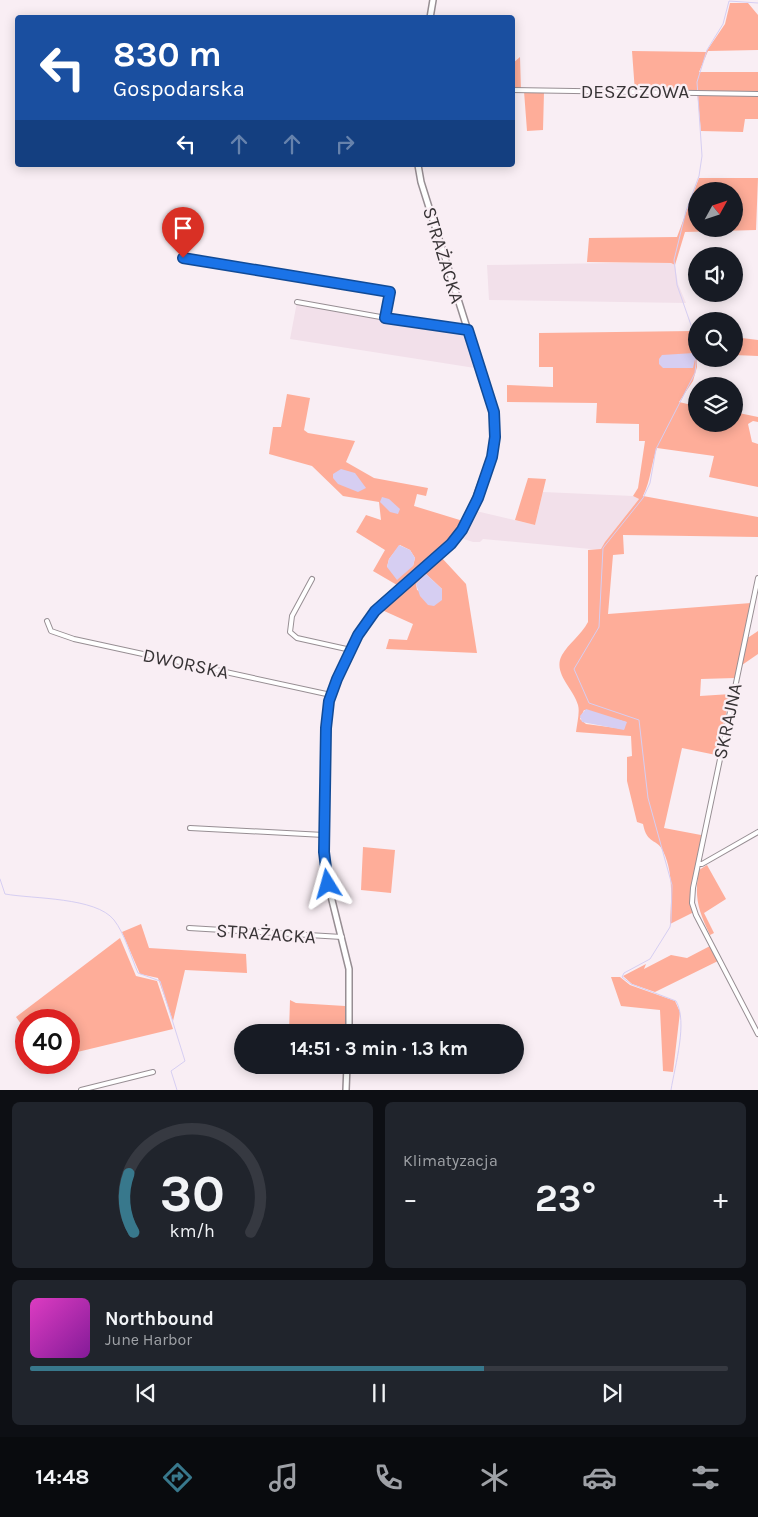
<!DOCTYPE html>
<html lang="pl">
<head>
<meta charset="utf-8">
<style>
	body { margin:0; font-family:Karla,sans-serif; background:#20242c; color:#f1f3f6; height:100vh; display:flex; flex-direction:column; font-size:19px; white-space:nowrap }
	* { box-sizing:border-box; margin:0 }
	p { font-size:16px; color:#9ea1a6 }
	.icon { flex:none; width:28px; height:28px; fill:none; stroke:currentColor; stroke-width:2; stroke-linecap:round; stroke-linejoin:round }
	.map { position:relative; height:1090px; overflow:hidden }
	.sheet { display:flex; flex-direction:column; gap:12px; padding:12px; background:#0d0f14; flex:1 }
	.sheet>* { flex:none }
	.hud { position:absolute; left:15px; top:15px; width:500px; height:152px; border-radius:5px; box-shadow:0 2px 12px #0003; background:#1a4fa0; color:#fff; overflow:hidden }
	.needle { width:32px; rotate:50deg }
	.tools { position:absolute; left:688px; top:182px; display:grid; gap:10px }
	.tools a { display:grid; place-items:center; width:55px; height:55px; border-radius:50%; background:#171b24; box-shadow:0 2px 12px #0003; font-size:25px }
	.speed { position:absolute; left:15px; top:1009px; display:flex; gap:10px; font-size:25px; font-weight:700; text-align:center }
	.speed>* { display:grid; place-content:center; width:65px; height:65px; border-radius:50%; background:#171b24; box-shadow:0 2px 12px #0003; line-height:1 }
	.speed .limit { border:8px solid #d22; background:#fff; color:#111 }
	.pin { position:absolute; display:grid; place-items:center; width:42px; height:42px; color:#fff; margin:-51px -21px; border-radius:50% 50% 50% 0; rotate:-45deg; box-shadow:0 0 5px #0007 }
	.pin .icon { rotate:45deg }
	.me { position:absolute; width:55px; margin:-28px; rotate:352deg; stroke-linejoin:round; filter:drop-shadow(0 0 4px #0008) }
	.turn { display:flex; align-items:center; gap:18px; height:105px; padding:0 15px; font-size:22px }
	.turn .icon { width:65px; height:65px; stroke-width:2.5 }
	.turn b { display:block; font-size:35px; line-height:42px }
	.lanes { display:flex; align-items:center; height:48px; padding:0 15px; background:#0003; justify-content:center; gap:25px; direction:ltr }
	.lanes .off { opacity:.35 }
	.big { font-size:38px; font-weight:700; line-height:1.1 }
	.sheet .widget { flex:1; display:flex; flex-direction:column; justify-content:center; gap:8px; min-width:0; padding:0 18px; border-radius:8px; background:#20242c }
	.sheet .dial { align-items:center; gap:0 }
	.dial svg { height:130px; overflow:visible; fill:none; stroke:#363941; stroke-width:7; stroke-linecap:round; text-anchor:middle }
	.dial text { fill:#f1f3f6; stroke:none }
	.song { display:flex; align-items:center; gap:15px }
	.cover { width:60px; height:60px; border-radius:8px; background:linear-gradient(135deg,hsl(310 70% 55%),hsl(290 70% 35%)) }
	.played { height:5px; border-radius:2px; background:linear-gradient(90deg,#38788c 65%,#363941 65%) }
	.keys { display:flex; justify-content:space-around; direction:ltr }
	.heat { display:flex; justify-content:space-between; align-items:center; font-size:28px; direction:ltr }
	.sheet .tiles { flex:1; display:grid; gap:12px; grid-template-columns:1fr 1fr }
	.widget:last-child { grid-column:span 2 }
	.trip { position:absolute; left:234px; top:1024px; width:290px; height:50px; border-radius:25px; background:#171b24; box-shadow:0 2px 12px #0003; font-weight:700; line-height:50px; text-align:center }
	.tab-bar { display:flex; height:80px; justify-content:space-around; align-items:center; background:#090b0e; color:#9ea1a6 }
	.tab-bar .icon { width:35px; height:35px }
	.tab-bar .on { color:#38788c }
	.tab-bar b { font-size:22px; color:#f1f3f6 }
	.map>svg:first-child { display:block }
	.built { fill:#f2e0ea }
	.green { fill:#fead99; fill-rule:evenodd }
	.water { fill:#d6cef2 }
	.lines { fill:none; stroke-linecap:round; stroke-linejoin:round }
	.stream { stroke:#d6cef2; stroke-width:1 }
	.minor-casing { stroke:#978e93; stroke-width:6 }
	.tertiary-casing { stroke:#978e93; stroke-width:8 }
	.minor { stroke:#fff; stroke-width:4 }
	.tertiary { stroke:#fff; stroke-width:5 }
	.route-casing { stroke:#114b97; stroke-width:12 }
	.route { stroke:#1a73e8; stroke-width:9 }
	.labels { text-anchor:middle; stroke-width:4.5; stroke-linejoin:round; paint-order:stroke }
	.street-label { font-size:19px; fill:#383436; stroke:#f9eef4 }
</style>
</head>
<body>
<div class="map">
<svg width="758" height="1090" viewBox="0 0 758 1090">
	<rect width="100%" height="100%" fill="#f9eef4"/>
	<path class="built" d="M613 263H671L675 265 678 284 686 303 489 300 487 265Z
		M297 302 464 328 475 368 290 339Z
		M543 492 633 496 639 499 605 542 601 550 483 539 480 542H473L461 538 476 511 535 525Z"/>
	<path class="green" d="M730 3H748L758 15V50L708 51 699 72H758V119H745L743 132 701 131 697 91 635 92 632 51 706 52 725 24Z
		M520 57 521 91H513V63Z
		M524 91 544 92 543 130 527 131Z
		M699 178H758L756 230 685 232 675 265 671 263 587 262 589 238 677 237ZM696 191H734V229H696Z
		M693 331V334L696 335 697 367 693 381 679 402 696 406V424H734V412L758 417V422L753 421 748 424 752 442 758 444V487L709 477 714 456 657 448C651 464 651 480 643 496L758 517V537L623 535 624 554 613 555 608 614 751 603 743 637H749L758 631V654L742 665 735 678 701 679 700 696 731 694 716 755 682 748 664 828 701 835 704 838 693 891 696 911 670 924C671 900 674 873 663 851 657 838 647 845 643 824L637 822 627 781V757L632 756 631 736 576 732C577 724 580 712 578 705 574 689 552 673 562 655 569 643 581 635 588 622V550L601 549 605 542 639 499 633 496 638 488 645 441H639V424L596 423 597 403 507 402V385L553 387V367H539V333ZM584 710 626 722 624 729 586 724 580 719Z
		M734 337 758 340V356L734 355Z
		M287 394 310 398 304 430 308 433 355 441 346 462 374 478 428 488 426 496 417 494 414 506 463 521 454 535 397 585 373 571 385 550 356 532 366 515 381 520 379 502 343 496 312 466 269 454 273 427H281ZM400 545 410 550 415 558 413 566 387 567 389 559Z
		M528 478 546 479 535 525 515 520Z
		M441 557 466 584 477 653 386 649 389 639 407 640 413 624 382 610V607ZM426 574 442 589V600L417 590 416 584Z
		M363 847 395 850 391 893 361 890Z
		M707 865 726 899 704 913 714 933 710 935C698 910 694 897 699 870Z
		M141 924 149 948 246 954 247 973 185 970 173 1021 158 978 140 974 122 932Z
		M120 938 136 976 157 981 173 1029 69 1054V1020H26V1031L16 1017Z
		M710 946 718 961 655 992 632 984 623 976 646 964 644 969 671 955 687 958Z
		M611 977H620L630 985 675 1001 680 1012 673 1072 663 1071 660 1010 621 1006Z
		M290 1000 296 1003 345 1006V1032H289Z"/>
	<path class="water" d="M694 353 696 355 693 368H663L659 364V359L662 355Z
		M341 469 355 473 366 488 358 492 338 484 333 478V474Z
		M382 497 389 499 400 509 398 514 390 512 380 502Z
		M399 545 410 550 415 558 413 566 397 580 387 567 389 559Z
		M426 574 442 589V600L434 606 428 605 420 596 416 584Z
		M586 709 627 722 624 730 582 722 580 716Z"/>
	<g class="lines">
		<path class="stream" d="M0 879 5 894C33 899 96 897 114 920 125 934 131 957 138 973L160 981 185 1061 171 1071 177 1090
			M671 1090C675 1065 688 1022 676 1001L631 984 622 977 624 973 650 959 670 927 671 921 672 885 648 798 639 720 589 703 574 669 599 627 603 548 643 498 650 483 656 449 695 373 696 362 692 328 677 285 674 260 686 211 699 176 702 156 697 82 707 50 723 24 729 1 758 3"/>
		<g class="minor-casing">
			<path id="minor" d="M512 90 758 94
				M183 258 390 292 385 318
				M297 302 464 332 468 330
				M758 578 693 888 692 903 696 915 758 1034
				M312 579 292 616 290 632 297 638 351 650
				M47 621 51 631 74 639 331 695
				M190 828 324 835
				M698 864H702L758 832
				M189 928 342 937
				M81 1090 153 1072"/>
		</g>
		<g class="tertiary-casing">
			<path id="tertiary" d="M430 18 433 0
				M349 1032V969L328 884 324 861 326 727 329 701 339 672 368 619 385 600 451 544 467 522 493 452 495 431 492 407 421 182 418 165
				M346 1090 347 1065"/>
		</g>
		<use href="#minor" class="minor"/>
		<use href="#tertiary" class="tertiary"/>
	</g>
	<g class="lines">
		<g class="route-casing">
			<path id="route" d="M183 258 390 292 385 318 468 330 494 412 495 437 492 457 478 498 462 530 451 544 375 611 358 635 337 679 329 701 326 728 324 852 328 884"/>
		</g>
		<use href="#route" class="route"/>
	</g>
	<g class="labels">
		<g class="street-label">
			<text x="635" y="98">DESZCZOWA</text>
			<text transform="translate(444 255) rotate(73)" y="7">STRAŻACKA</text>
			<text transform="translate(186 663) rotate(12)" y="7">DWORSKA</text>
			<text transform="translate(727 721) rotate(-78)" y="7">SKRAJNA</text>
			<text transform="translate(266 933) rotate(4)" y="7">STRAŻACKA</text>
		</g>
	</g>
</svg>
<div class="tools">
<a><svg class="needle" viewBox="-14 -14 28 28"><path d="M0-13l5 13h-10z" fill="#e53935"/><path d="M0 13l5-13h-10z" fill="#9ea1a6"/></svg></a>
<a><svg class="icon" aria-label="sound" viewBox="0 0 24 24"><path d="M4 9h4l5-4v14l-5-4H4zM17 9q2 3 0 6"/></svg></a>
<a><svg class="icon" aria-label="search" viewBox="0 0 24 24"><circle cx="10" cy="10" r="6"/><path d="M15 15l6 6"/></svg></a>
<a><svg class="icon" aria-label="layers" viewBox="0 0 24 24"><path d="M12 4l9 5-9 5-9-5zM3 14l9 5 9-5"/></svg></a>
</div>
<div class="speed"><div class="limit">40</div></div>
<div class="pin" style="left:183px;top:258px;background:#d93025"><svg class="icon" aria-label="arrive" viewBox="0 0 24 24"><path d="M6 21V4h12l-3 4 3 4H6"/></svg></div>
<svg class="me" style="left:328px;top:884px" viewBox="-20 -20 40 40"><path d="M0-17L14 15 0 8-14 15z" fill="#1a73e8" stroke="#fff" stroke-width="4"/></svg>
<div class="trip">14:51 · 3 min · 1.3 km</div>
<div class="hud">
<div class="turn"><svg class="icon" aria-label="left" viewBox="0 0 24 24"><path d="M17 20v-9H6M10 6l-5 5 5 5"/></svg><div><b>830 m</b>Gospodarska</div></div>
<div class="lanes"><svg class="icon" aria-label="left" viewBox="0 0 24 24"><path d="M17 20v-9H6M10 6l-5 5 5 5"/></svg><svg class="icon off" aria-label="ahead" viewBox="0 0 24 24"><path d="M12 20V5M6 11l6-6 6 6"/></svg><svg class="icon off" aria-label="ahead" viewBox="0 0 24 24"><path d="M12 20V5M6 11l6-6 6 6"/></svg><svg class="icon off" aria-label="right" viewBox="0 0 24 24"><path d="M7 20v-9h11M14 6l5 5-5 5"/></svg></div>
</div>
</div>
<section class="sheet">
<div class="tiles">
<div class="widget dial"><svg viewBox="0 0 100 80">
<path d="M14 69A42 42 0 1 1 86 69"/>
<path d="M14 69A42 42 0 0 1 11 33" stroke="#38788c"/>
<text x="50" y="56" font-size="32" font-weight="700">30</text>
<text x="50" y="72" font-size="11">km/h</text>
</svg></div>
<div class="widget"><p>Klimatyzacja</p>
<div class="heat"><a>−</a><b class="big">23°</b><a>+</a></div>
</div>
<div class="widget">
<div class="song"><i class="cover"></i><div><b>Northbound</b><p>June Harbor</p></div></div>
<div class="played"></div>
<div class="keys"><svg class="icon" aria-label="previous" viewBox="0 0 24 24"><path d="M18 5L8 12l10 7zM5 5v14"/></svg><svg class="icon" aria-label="pause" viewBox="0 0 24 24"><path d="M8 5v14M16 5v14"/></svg><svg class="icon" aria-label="next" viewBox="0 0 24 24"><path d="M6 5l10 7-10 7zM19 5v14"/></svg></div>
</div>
</div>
</section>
<nav class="tab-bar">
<b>14:48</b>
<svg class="icon on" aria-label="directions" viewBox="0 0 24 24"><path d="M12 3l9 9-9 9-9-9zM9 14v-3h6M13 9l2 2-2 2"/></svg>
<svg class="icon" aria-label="music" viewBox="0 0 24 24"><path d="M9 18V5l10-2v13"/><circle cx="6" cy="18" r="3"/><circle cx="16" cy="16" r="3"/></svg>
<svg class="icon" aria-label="phone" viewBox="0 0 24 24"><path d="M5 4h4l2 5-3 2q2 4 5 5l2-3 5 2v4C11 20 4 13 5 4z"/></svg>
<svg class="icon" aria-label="climate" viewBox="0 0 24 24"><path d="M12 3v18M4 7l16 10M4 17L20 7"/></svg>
<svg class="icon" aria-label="car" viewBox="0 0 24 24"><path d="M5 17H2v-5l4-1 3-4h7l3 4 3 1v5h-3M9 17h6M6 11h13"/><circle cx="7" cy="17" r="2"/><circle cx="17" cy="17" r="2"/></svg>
<svg class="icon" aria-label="filters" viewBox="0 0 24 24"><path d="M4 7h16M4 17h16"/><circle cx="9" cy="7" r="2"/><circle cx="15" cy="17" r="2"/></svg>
</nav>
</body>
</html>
